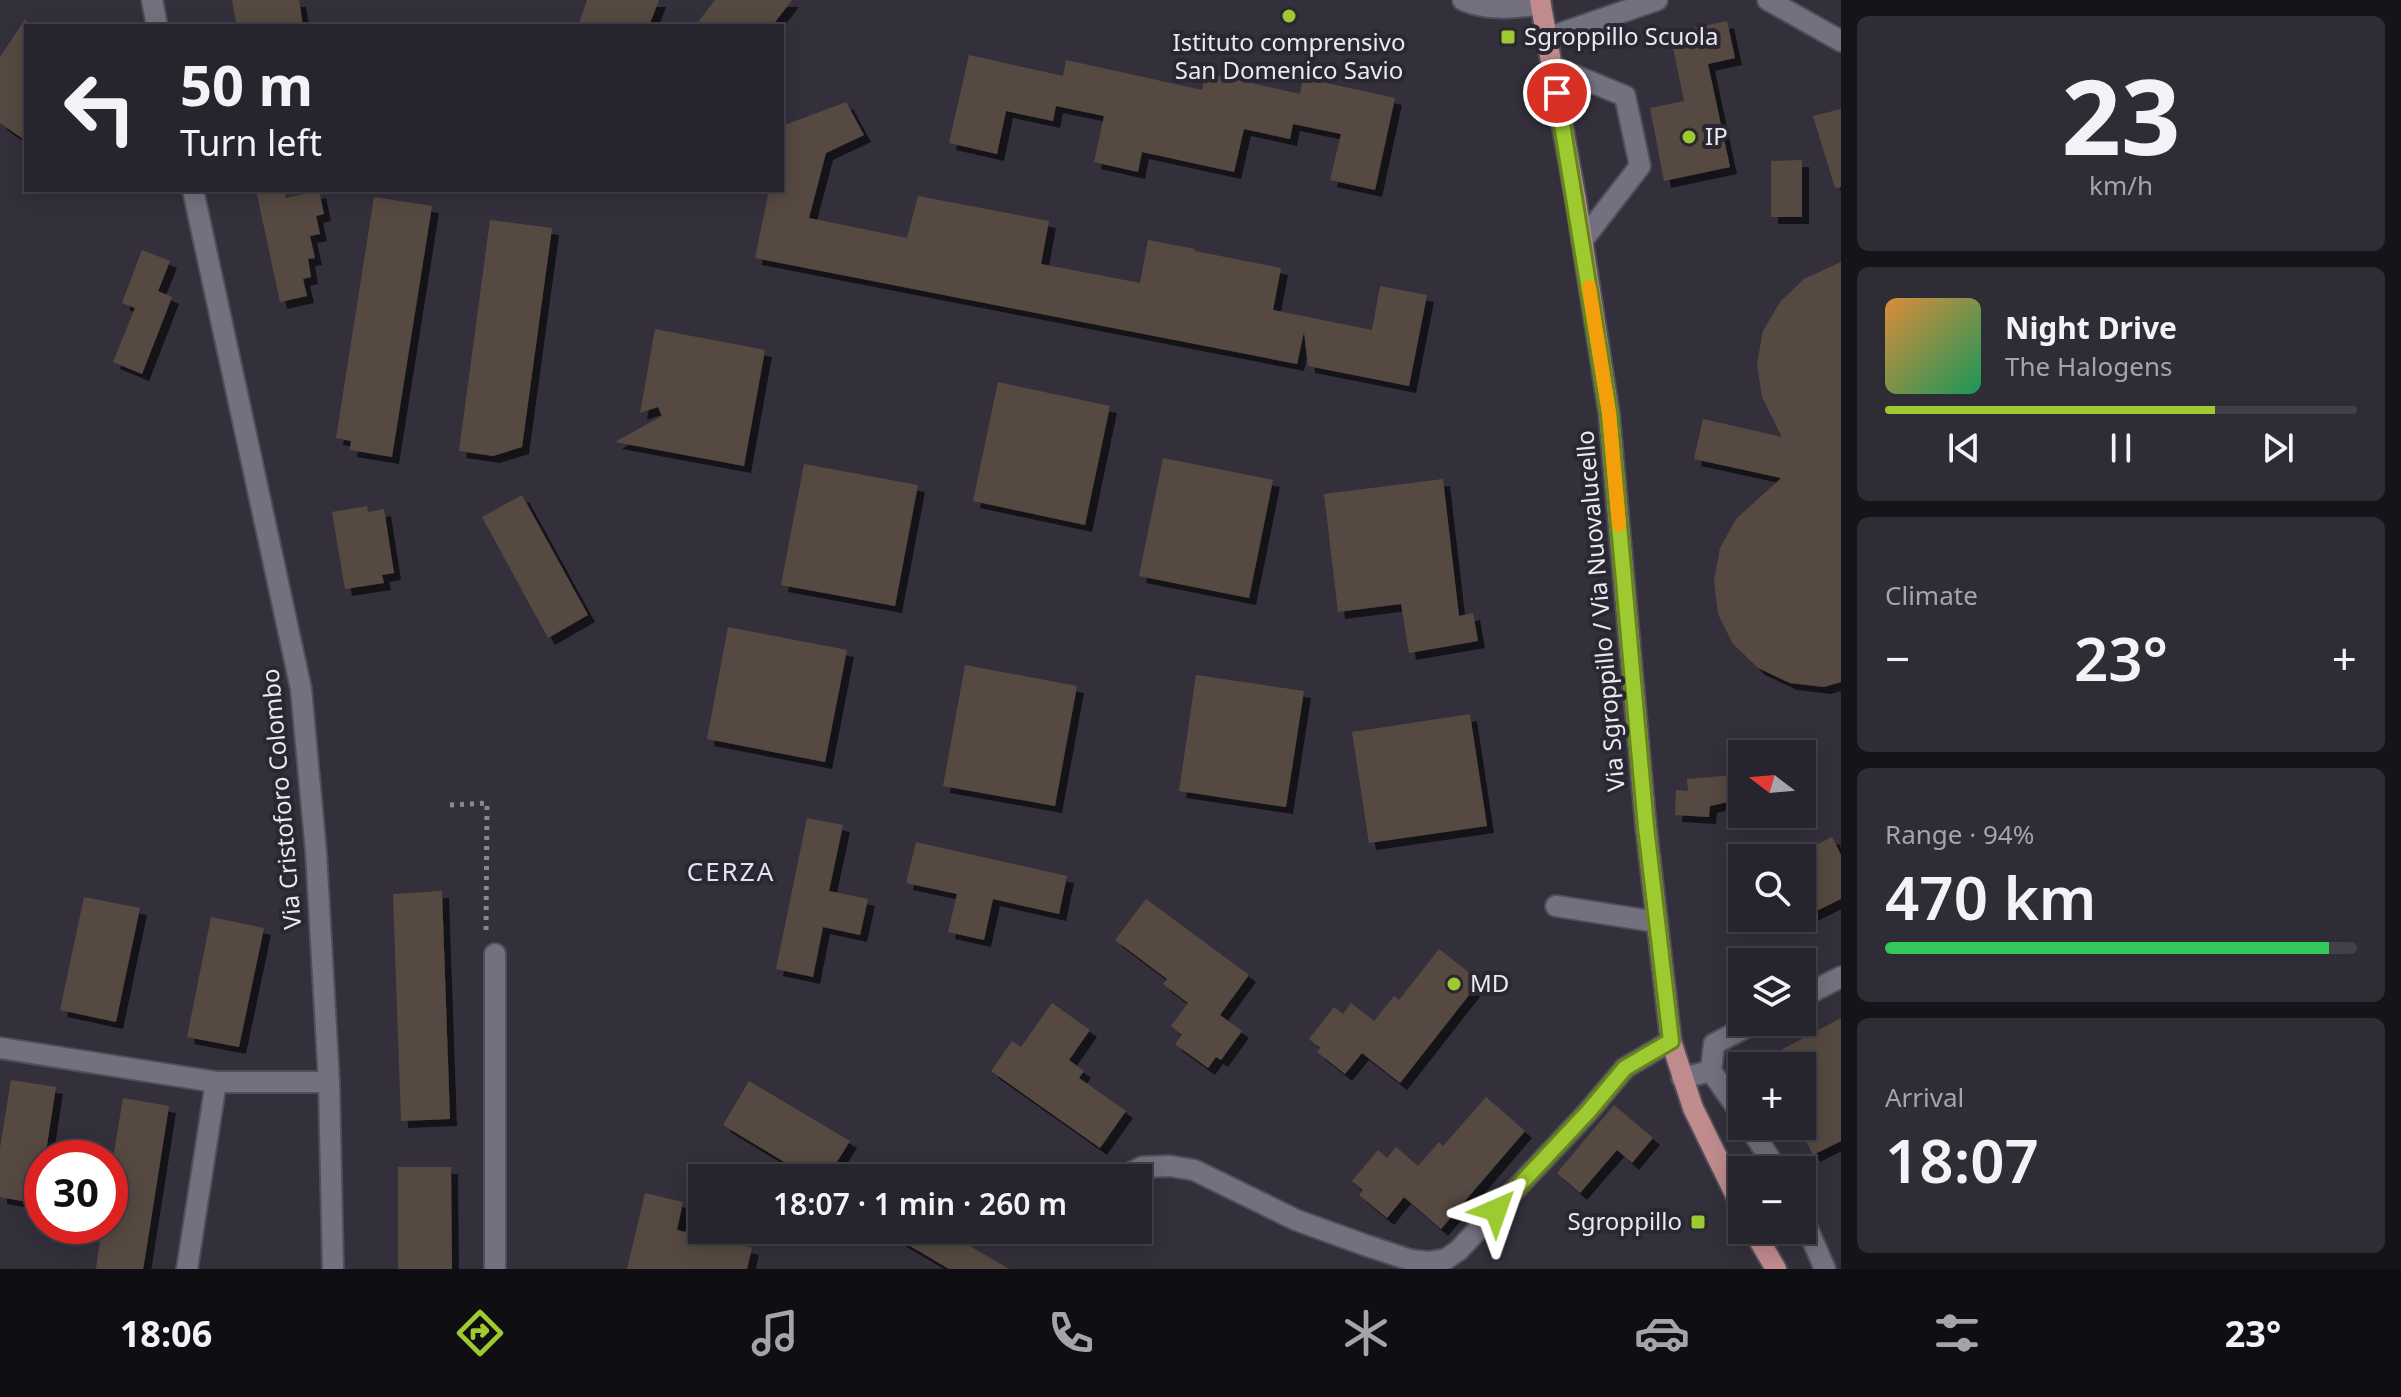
<!DOCTYPE html>
<html lang="en">
<head>
<meta charset="utf-8">
<style>
	body { margin:0; font-family:"Noto Sans",sans-serif; background:#2e2c35; color:#f1f3f6; height:100vh; display:flex; flex-direction:column; font-size:30px; white-space:nowrap }
	* { box-sizing:border-box; margin:0 }
	p { font-size:26px; color:#a4a4aa }
	.icon { flex:none; width:44px; height:44px; fill:none; stroke:currentColor; stroke-width:2; stroke-linecap:round; stroke-linejoin:round }
	.map { position:relative; flex:1; overflow:hidden }
	.side { display:flex; flex-direction:column; gap:16px; padding:16px; background:#151419; width:560px }
	.side>* { flex:none }
	.guide { position:absolute; left:24px; top:24px; width:760px; height:168px; border-radius:0px; box-shadow:0 4px 20px #0003,0 0 0 2px #424149; background:#26242d; color:#f1f3f6; overflow:hidden }
	.needle { width:52px; rotate:286deg }
	.fabs { position:absolute; left:1728px; top:740px; display:grid; gap:16px }
	.fabs a { display:grid; place-items:center; width:88px; height:88px; border-radius:0px; background:#26242d; box-shadow:0 4px 20px #0003,0 0 0 2px #424149; font-size:40px }
	.speed { position:absolute; left:24px; top:1140px; display:flex; gap:16px; font-size:40px; font-weight:700; text-align:center }
	.speed>* { display:grid; place-content:center; width:104px; height:104px; border-radius:50%; background:#26242d; box-shadow:0 4px 20px #0003,0 0 0 2px #424149; line-height:1 }
	.speed .limit { border:12px solid #d22; background:#fff; color:#111 }
	.pin { position:absolute; display:grid; place-items:center; width:68px; height:68px; color:#fff; margin:-34px; border:4px solid #fff; border-radius:50%; box-shadow:0 2px 8px #0007 }
	.me { position:absolute; width:88px; margin:-44px; rotate:43deg; stroke-linejoin:round; filter:drop-shadow(0 0 6px #0008) }
	.turn { display:flex; align-items:center; gap:28px; height:168px; padding:0 24px; font-size:36px }
	.turn .icon { width:104px; height:104px; stroke-width:2.5 }
	.turn b { display:block; font-size:56px; line-height:68px }
	.big { font-size:60px; font-weight:600; line-height:1.1 }
	.side .widget { flex:1; display:flex; flex-direction:column; justify-content:center; gap:12px; min-width:0; padding:0 28px; border-radius:12px; background:#2e2c35 }
	.side .dial { align-items:center; gap:0 }
	.dial b { font-size:104px; line-height:1 }
	.song { display:flex; align-items:center; gap:24px }
	.cover { width:96px; height:96px; border-radius:12px; background:linear-gradient(135deg,hsl(30 70% 55%),hsl(150 70% 35%)) }
	.played { height:8px; border-radius:4px; background:linear-gradient(90deg,#9dca30 70%,#424149 70%) }
	.keys { display:flex; justify-content:space-around; direction:ltr }
	.heat { display:flex; justify-content:space-between; align-items:center; font-size:44px; direction:ltr }
	.charge { height:12px; border-radius:6px; background:linear-gradient(90deg,#34c759 94%,#424149 0) }
	.trip { position:absolute; left:688px; top:1164px; width:464px; height:80px; border-radius:0px; background:#26242d; box-shadow:0 4px 20px #0003,0 0 0 2px #424149; font-weight:600; line-height:80px; text-align:center }
	.tab-bar { display:flex; height:128px; justify-content:space-around; align-items:center; background:#0f0e12; color:#a4a4aa }
	.tab-bar .icon { width:56px; height:56px }
	.tab-bar .current { color:#9dca30 }
	.tab-bar b { font-size:36px; color:#f1f3f6 }
	main { display:flex; flex:1; min-height:0 }
	.map>svg:first-child { display:block }
	.building { fill:#564943; filter:url(#shadow) }
	.lines { fill:none; stroke-linecap:round; stroke-linejoin:round }
	.minor-casing { stroke:#504e58; stroke-width:24 }
	.major-casing { stroke:#504e58; stroke-width:24 }
	.path { stroke:#898791; stroke-width:5; stroke-dasharray:4 6; stroke-linecap:butt }
	.minor { stroke:#73717f; stroke-width:20 }
	.major { stroke:#bf8b8d; stroke-width:20 }
	.route-casing { stroke:#66831f; stroke-width:20 }
	.route { stroke:#9dca30; stroke-width:14 }
	.slow { stroke:#f59e0b; stroke-width:14 }
	.poi-dot { fill:#9dca30; stroke:#292732; stroke-width:3 }
	.labels { text-anchor:middle; stroke-width:8; stroke-linejoin:round; paint-order:stroke }
	.poi-label { font-size:24px; fill:#eae8f0; stroke:#292732; text-anchor:start }
	.street-label { font-size:24px; fill:#eae8f0; stroke:#292732 }
	.neighbourhood-label { font-size:26px; letter-spacing:2px; fill:#e4e1f1; stroke:#292732 }
</style>
</head>
<body>
<main>
<div class="map">
<svg width="1841" height="1269" viewBox="0 0 1841 1269">
	<defs>
		<filter id="shadow"><feDropShadow dx="7" dy="7" stdDeviation="0" flood-color="#0009"/></filter>
	</defs>
	<rect width="100%" height="100%" fill="#33303c"/>
	<path class="building" d="M232 0H299L303 26H237Z
		M587 0H659L649 26H578Z
		M715 0H792L772 26H695Z
		M26 18V141L0 123V57Z
		M1727 21 1735 58 1708 64 1730 167 1664 181 1650 108 1684 101 1670 33Z
		M969 55 1063 76 1066 60 1202 90 1206 73 1300 94 1303 78 1395 98 1375 190 1330 180 1341 134 1293 124 1290 139 1244 129 1234 172 1142 152 1138 172 1094 162 1104 116 1056 106 1053 121 1006 111 997 154 949 143Z
		M846 102 864 135 826 153 809 218 907 238 918 196 1049 221 1041 264 1140 283 1148 240 1195 249V251L1281 268 1273 310 1372 330 1380 286 1427 295 1409 386 1308 366 1304 332 1297 364 755 258 769 190H782V126Z
		M1841 109V187L1835 188 1813 116Z
		M1802 160V217H1771V161Z
		M256 190H284L286 198 319 191 324 214 316 216 320 234 310 236 315 258 308 259 311 277 303 279 307 296 280 302Z
		M374 197 432 206 392 457 350 450 351 441 336 438Z
		M490 220 552 228 522 447 493 456 459 451Z
		M142 250 170 261 158 291 172 297 142 374 113 362 135 308 122 303Z
		M1841 262V682L1824 687 1790 683 1758 668 1733 644 1718 614 1714 581 1720 548 1736 519 1781 478 1694 459 1703 419 1782 437 1762 397 1757 364 1763 331 1780 302 1804 279Z
		M655 329 765 350 744 466 615 442 662 416 658 407 640 413Z
		M998 382 1110 406 1085 525 973 501Z
		M1163 458 1273 480 1249 598 1139 576Z
		M804 464 918 485 895 606 781 585Z
		M1443 479 1459 616 1473 613 1478 641 1409 653 1401 604 1338 612 1324 494Z
		M522 495 588 615 548 638 482 517Z
		M367 506 368 512 384 509 394 573 382 575 384 583 345 589 332 512Z
		M728 627 847 650 825 762 707 739Z
		M965 665 1077 686 1055 806 943 786Z
		M1196 675 1304 691 1286 807 1179 791Z
		M1470 714 1487 826 1369 843 1352 732Z
		M1735 775 1737 800 1710 806 1709 817 1675 815 1676 790 1688 791 1687 779Z
		M807 818 843 825 829 891 868 899 860 935 823 927 813 977 776 969Z
		M1832 837 1841 855V899L1802 918V852Z
		M916 842 1067 876 1059 914 993 899 984 940 948 932 957 894 906 883Z
		M442 891 450 1119 401 1121 393 894Z
		M84 897 140 908 116 1022 60 1010Z
		M1146 899 1249 975 1220 1015 1242 1031 1221 1060 1216 1057 1208 1068 1175 1044 1182 1035 1171 1026 1188 1003 1163 984 1167 979 1115 940Z
		M211 917 264 928 239 1047 187 1037Z
		M1439 949 1480 981 1400 1083 1362 1053 1345 1074 1317 1052 1320 1048 1309 1039 1334 1007 1343 1014 1351 1003 1374 1021 1394 996 1399 1000Z
		M1052 1003 1090 1030 1069 1060 1084 1071 1079 1078 1126 1111 1100 1148 991 1071 1012 1041 1021 1047Z
		M1841 1018V1141L1813 1155 1802 1133V1066H1751Z
		M11 1080 56 1087 45 1158H42V1176L38 1204 0 1197V1148Z
		M749 1081 850 1141 827 1178H811L723 1125Z
		M1486 1097 1525 1131 1441 1229 1404 1197 1387 1218 1359 1195 1363 1190 1352 1181 1378 1150 1387 1158 1396 1147 1418 1166 1439 1142 1443 1146Z
		M123 1098 169 1106 145 1258 143 1269H96L102 1226H110V1177Z
		M1614 1105 1653 1138 1632 1163 1617 1150 1580 1193 1557 1173Z
		M398 1167H451L452 1269H398Z
		M645 1193 683 1202 677 1230 752 1248 747 1269H627Z
		M883 1230H943L1009 1269H949Z"/>
	<g class="lines">
		<g class="minor-casing">
			<path id="minor" d="M152 0 157 26
				M1463 0C1487 11 1515 8 1541 4
				M1768 0 1841 41
				M1547 38 1657 0
				M1552 66 1625 96 1640 166 1582 241
				M193 190 301 689 316 852 329 1082 333 1269
				M1556 906 1657 922
				M1802 997 1841 977
				M0 1048 216 1082H329
				M1711 1071 1742 1115
				M1682 1078 1711 1071 1714 1044 1756 1022
				M1749 1126 1777 1170
				M1121 1178 1142 1167 1170 1166 1194 1170 1296 1220 1365 1245 1410 1260 1429 1262 1446 1259 1459 1250 1496 1210 1588 1112 1625 1068 1671 1041
				M1802 1216 1825 1269
				M187 1269 216 1082
				M495 1269V954"/>
		</g>
		<g class="major-casing">
			<path id="major" d="M1540 0 1576 201 1609 413 1646 827 1671 1041 1693 1108 1742 1208
				M1753 1230 1776 1269"/>
		</g>
		<path class="path" d="M450 805 487 803 486 932"/>
		<use href="#minor" class="minor"/>
		<use href="#major" class="major"/>
	</g>
	<g class="lines">
		<g class="route-casing">
			<path id="route" d="M1496 1210 1588 1112 1625 1068 1671 1041 1646 827 1609 413 1557 93"/>
		</g>
		<use href="#route" class="route"/>
		<path class="slow" d="M1589 287 1609 413 1619 525"/>
	</g>
	<g class="poi-dot">
		<circle cx="1289" cy="16" r="8"/>
		<rect x="1500" y="29" width="16" height="16" rx="4"/>
		<circle cx="1689" cy="137" r="8"/>
		<circle cx="1454" cy="984" r="8"/>
		<rect x="1690" y="1214" width="16" height="16" rx="4"/>
	</g>
	<g class="labels">
		<g class="poi-label">
			<text x="1524" y="45">Sgroppillo Scuola</text>
			<text x="1289" y="51" text-anchor="middle">Istituto comprensivo<tspan x="1289" dy="28">San Domenico Savio</tspan></text>
			<text x="1705" y="145">IP</text>
			<text x="1470" y="992">MD</text>
			<text x="1682" y="1230" text-anchor="end">Sgroppillo</text>
		</g>
		<g class="street-label">
			<text transform="translate(1601 611) rotate(-95)" y="8">Via Sgroppillo / Via Nuovalucello</text>
			<text transform="translate(282 799) rotate(-95)" y="8">Via Cristoforo Colombo</text>
		</g>
		<g class="neighbourhood-label">
			<text x="731" y="881">CERZA</text>
		</g>
	</g>
</svg>
<div class="fabs">
<a><svg class="needle" viewBox="-14 -14 28 28"><path d="M0-13l5 13h-10z" fill="#e53935"/><path d="M0 13l5-13h-10z" fill="#a4a4aa"/></svg></a>
<a><svg class="icon" aria-label="search" viewBox="0 0 24 24"><circle cx="10" cy="10" r="6"/><path d="M15 15l6 6"/></svg></a>
<a><svg class="icon" aria-label="layers" viewBox="0 0 24 24"><path d="M12 4l9 5-9 5-9-5zM3 14l9 5 9-5"/></svg></a>
<a>+</a>
<a>−</a>
</div>
<div class="speed"><div class="limit">30</div></div>
<div class="pin" style="left:1557px;top:93px;background:#d93025"><svg class="icon" aria-label="arrive" viewBox="0 0 24 24"><path d="M6 21V4h12l-3 4 3 4H6"/></svg></div>
<svg class="me" style="left:1496px;top:1210px" viewBox="-20 -20 40 40"><path d="M0-17L14 15 0 8-14 15z" fill="#9dca30" stroke="#fff" stroke-width="4"/></svg>
<div class="trip">18:07 · 1 min · 260 m</div>
<div class="guide">
<div class="turn"><svg class="icon" aria-label="left" viewBox="0 0 24 24"><path d="M17 20v-9H6M10 6l-5 5 5 5"/></svg><div><b>50 m</b>Turn left</div></div>
</div>
</div>
<section class="side">
<div class="widget dial"><b>23</b><p>km/h</p></div>
<div class="widget">
<div class="song"><i class="cover"></i><div><b>Night Drive</b><p>The Halogens</p></div></div>
<div class="played"></div>
<div class="keys"><svg class="icon" aria-label="previous" viewBox="0 0 24 24"><path d="M18 5L8 12l10 7zM5 5v14"/></svg><svg class="icon" aria-label="pause" viewBox="0 0 24 24"><path d="M8 5v14M16 5v14"/></svg><svg class="icon" aria-label="next" viewBox="0 0 24 24"><path d="M6 5l10 7-10 7zM19 5v14"/></svg></div>
</div>
<div class="widget"><p>Climate</p>
<div class="heat"><a>−</a><b class="big">23°</b><a>+</a></div>
</div>
<div class="widget"><p>Range · 94%</p><b class="big">470 km</b><div class="charge"></div></div>
<div class="widget"><p>Arrival</p><b class="big">18:07</b></div>
</section>
</main>
<nav class="tab-bar">
<b>18:06</b>
<svg class="icon current" aria-label="directions" viewBox="0 0 24 24"><path d="M12 3l9 9-9 9-9-9zM9 14v-3h6M13 9l2 2-2 2"/></svg>
<svg class="icon" aria-label="music" viewBox="0 0 24 24"><path d="M9 18V5l10-2v13"/><circle cx="6" cy="18" r="3"/><circle cx="16" cy="16" r="3"/></svg>
<svg class="icon" aria-label="phone" viewBox="0 0 24 24"><path d="M5 4h4l2 5-3 2q2 4 5 5l2-3 5 2v4C11 20 4 13 5 4z"/></svg>
<svg class="icon" aria-label="climate" viewBox="0 0 24 24"><path d="M12 3v18M4 7l16 10M4 17L20 7"/></svg>
<svg class="icon" aria-label="car" viewBox="0 0 24 24"><path d="M5 17H2v-5l4-1 3-4h7l3 4 3 1v5h-3M9 17h6M6 11h13"/><circle cx="7" cy="17" r="2"/><circle cx="17" cy="17" r="2"/></svg>
<svg class="icon" aria-label="filters" viewBox="0 0 24 24"><path d="M4 7h16M4 17h16"/><circle cx="9" cy="7" r="2"/><circle cx="15" cy="17" r="2"/></svg>
<b>23°</b>
</nav>
</body>
</html>
